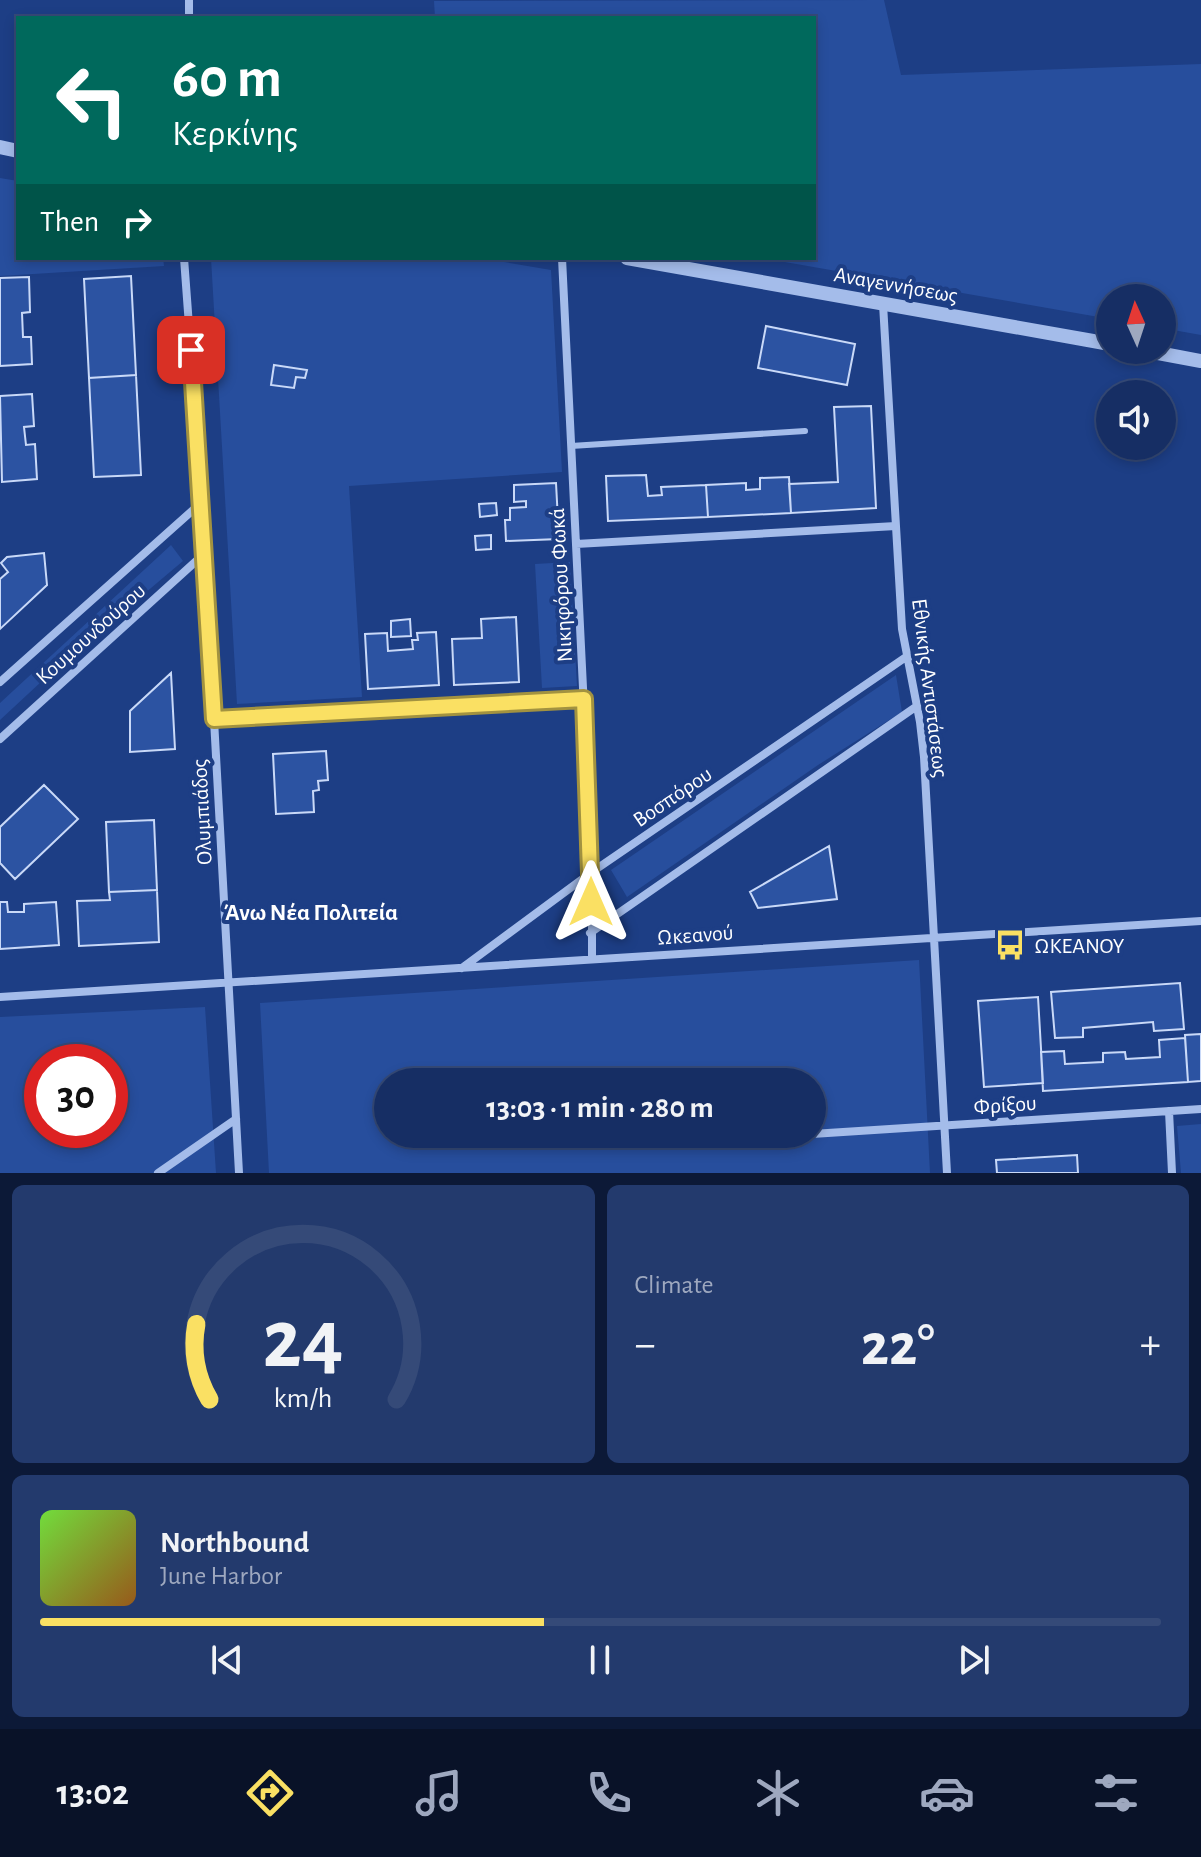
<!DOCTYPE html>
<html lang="en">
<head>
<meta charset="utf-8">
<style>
	body { margin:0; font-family:"Alegreya Sans",sans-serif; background:#233a6d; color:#f1f3f6; height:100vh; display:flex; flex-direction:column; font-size:30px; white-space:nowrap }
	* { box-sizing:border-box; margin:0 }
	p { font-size:26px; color:#9ea8bf }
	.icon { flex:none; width:44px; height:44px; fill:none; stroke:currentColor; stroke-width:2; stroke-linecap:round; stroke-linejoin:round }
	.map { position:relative; height:1173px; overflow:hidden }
	.details { display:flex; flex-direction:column; gap:12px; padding:12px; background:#0c1937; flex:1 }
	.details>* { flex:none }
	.banner { position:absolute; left:16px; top:16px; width:800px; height:244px; border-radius:0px; box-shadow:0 4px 12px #0003,0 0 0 2px #354a78; background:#00695c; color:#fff; overflow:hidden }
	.needle { width:52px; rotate:357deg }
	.tools { position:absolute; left:1096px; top:284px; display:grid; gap:16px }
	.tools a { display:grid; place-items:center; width:80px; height:80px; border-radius:50%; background:#162e64; box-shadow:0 4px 12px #0003,0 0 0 2px #354a78; font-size:40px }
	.speed { position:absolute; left:24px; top:1044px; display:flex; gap:16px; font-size:40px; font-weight:700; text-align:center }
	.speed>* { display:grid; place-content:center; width:104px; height:104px; border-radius:50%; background:#162e64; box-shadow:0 4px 12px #0003,0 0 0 2px #354a78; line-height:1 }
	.speed .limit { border:12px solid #d22; background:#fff; color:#111 }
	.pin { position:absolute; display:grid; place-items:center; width:68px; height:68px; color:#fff; margin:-34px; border-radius:16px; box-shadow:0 4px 12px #0006 }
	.me { position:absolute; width:88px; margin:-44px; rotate:0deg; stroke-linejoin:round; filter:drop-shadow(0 0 6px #0008) }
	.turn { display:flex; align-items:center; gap:28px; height:168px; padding:0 24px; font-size:36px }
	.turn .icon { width:104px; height:104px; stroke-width:2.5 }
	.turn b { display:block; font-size:56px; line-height:68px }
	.then { display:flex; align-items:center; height:76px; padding:0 24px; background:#0003; gap:16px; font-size:30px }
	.big { font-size:60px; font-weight:700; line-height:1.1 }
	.details .card { flex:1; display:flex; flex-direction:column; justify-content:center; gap:12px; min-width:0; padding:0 28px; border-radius:12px; background:#233a6d }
	.details .dial { align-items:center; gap:0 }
	.dial svg { height:208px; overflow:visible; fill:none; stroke:#354a78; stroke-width:7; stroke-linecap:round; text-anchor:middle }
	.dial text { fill:#f1f3f6; stroke:none }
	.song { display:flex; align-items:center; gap:24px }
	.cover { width:96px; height:96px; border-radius:12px; background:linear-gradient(135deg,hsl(100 70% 55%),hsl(30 70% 35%)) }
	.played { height:8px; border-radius:4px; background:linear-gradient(90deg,#fae063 45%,#354a78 45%) }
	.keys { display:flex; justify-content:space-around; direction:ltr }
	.heat { display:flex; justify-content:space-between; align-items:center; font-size:44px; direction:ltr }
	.details .tiles { flex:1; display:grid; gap:12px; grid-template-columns:1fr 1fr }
	.card:last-child { grid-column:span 2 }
	.trip { position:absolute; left:374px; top:1068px; width:452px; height:80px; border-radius:40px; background:#162e64; box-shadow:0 4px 12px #0003,0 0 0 2px #354a78; font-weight:700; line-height:80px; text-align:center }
	.tab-bar { display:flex; height:128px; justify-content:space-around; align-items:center; background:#091228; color:#9ea8bf }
	.tab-bar .icon { width:56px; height:56px }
	.tab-bar .active { color:#fae063 }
	.tab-bar b { font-size:36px; color:#f1f3f6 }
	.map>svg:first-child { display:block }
	.green { fill:#274e9d; fill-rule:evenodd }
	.building { fill:#2c53a2; stroke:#c9d9f8; stroke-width:2 }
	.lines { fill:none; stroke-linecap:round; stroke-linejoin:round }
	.service { stroke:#a4bcea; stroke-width:6 }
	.minor { stroke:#a4bcea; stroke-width:8 }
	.tertiary { stroke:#a4bcea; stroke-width:14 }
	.route-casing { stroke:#a29240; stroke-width:20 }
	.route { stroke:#fae063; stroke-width:14 }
	.labels { text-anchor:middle; stroke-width:8; stroke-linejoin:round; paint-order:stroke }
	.street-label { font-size:22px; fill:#fff; stroke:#1d3e85 }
	.poi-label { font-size:22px; fill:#fff; stroke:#1d3e85; text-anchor:start }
	.neighbourhood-label { font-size:24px; font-weight:bold; fill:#fff; stroke:#1d3e85 }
</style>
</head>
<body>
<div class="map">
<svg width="1201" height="1173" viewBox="0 0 1201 1173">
	<rect width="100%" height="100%" fill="#1d3e85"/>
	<path class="green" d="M884 0 901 75 1201 64V335L1162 328V298H1110V319L762 258H814V18H435L434 1Z
		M0 178 18 181V258H163L164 266 0 276Z
		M211 258H481L551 270 562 472 349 486 362 697 237 704Z
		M171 545 183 561 138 599 126 603 0 720V703Z
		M570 562 577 686 542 688 535 564Z
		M896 675 902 712 818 765 627 897 611 870Z
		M919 960 930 1173H269L260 1003ZM388 1082H812V1134H388Z
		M205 1007 216 1173H0V1017ZM42 1062H110V1130H42Z
		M1201 1124V1173H1181L1177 1126Z"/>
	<path class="building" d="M131 276 136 375 89 378 84 279Z
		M29 277 30 312 22 313 23 337H31L32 364 0 366V278Z
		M766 326 855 344 847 385 758 368Z
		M274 365 307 370 305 378 296 377 294 388 271 385Z
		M136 375 141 475 94 477 89 378Z
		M32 394 34 426 24 427 26 445 35 444 37 479 2 482 0 396Z
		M871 406 876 508 791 513 789 484 838 482 834 407Z
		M646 475 648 496 662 495 661 487 706 485 708 517 608 521 606 476Z
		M789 477 791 513 708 517 706 485 746 483V490L760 489V478Z
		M556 483 559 539 506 541 505 520H510V508L526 507V501L514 502V485Z
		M496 503 497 515 480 517 479 504Z
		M491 535V549L476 550 475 536Z
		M44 553 47 585 0 629V579L8 572 1 563 7 557Z
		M516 617 519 682 454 685 452 639 482 638 481 619Z
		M410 619 411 636 391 637V621Z
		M436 632 439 685 368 689 365 634 387 633 388 651 413 649 412 640H418L417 633Z
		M171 673 175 749 130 752V711Z
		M326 751 328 780 318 781 319 790 313 791 314 812 276 814 273 754Z
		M44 785 78 819 15 879 0 863V827Z
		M154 820 157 890 109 892 106 822Z
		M829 846 837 899 758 908 750 892Z
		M157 890 159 942 79 946 77 901 110 900 109 892Z
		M0 902H7L8 912H24V904L56 902 59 945 0 949Z
		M1180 983 1184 1029 1154 1031 1153 1022 1083 1028V1037L1055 1038 1051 992Z
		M1038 997 1043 1083 984 1087 978 1001Z
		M1201 1034V1081L1188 1082 1185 1035Z
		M1185 1038 1188 1082 1043 1091 1041 1052 1064 1051 1065 1064 1103 1062V1053L1125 1052 1126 1059 1160 1057 1159 1040Z
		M1077 1155 1078 1173H997L996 1160Z"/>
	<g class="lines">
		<path class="service" d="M571 446 805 431"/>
		<path class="minor" d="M189 0V18
			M184 258 202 502 239 1173
			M562 258 592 872V959
			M883 304 902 629 920 722 924 757 947 1173
			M576 544 896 526
			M0 682 202 502
			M214 719 584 699
			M0 739 205 553
			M590 933 917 706
			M462 968 592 872 906 657
			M0 997 1201 921
			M1169 1111 1172 1173
			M812 1134 1201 1109
			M605 1145 805 1134
			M158 1173 236 1119"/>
		<path class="tertiary" d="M0 147 18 151
			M627 258 1110 344
			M1142 350 1201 361"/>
	</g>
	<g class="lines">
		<g class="route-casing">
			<path id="route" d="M191 350 214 719 584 699 591 902"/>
		</g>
		<use href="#route" class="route"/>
	</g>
	<defs>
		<g id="bus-bare" transform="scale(2.4)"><path d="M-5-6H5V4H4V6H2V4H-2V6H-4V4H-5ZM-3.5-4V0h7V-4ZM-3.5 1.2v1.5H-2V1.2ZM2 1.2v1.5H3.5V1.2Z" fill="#fae063" stroke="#1d3e85" stroke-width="2.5" paint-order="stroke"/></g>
	</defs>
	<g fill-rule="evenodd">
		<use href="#bus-bare" x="1010" y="945"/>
	</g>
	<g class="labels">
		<g class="street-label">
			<text transform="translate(896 284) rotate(10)" y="8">Αναγεννήσεως</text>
			<text transform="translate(560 585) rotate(-93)" y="8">Νικηφόρου Φωκά</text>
			<text transform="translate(90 633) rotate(-42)" y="8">Κουμουνδούρου</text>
			<text transform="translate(931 688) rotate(83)" y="8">Εθνικής Αντιστάσεως</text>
			<text transform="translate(672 796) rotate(-34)" y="8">Βοσπόρου</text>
			<text transform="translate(201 812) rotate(-93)" y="8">Ολυμπιάδος</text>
			<text transform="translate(695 934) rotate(-4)" y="8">Ωκεανού</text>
			<text transform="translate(1005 1104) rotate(-4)" y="8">Φρίξου</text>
		</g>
		<g class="poi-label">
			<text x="1034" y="953">ΩΚΕΑΝΟΥ</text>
		</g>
		<g class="neighbourhood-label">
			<text x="311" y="920">Άνω Νέα Πολιτεία</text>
		</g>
	</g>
</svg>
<div class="tools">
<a><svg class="needle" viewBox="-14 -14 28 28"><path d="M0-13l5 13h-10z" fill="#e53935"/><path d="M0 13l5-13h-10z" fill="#9ea8bf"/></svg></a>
<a><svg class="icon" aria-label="sound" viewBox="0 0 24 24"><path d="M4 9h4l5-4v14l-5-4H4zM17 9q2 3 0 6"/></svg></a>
</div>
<div class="speed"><div class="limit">30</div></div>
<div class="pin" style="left:191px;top:350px;background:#d93025"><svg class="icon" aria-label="arrive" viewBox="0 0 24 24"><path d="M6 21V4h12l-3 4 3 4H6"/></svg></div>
<svg class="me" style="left:591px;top:902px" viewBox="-20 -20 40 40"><path d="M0-17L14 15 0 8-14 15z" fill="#fae063" stroke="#fff" stroke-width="4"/></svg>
<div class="trip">13:03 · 1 min · 280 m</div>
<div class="banner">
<div class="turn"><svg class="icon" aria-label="left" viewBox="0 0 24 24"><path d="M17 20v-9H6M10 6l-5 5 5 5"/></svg><div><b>60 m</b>Κερκίνης</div></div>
<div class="then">Then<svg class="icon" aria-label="right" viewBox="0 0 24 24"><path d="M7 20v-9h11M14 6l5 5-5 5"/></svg></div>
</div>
</div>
<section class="details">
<div class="tiles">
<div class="card dial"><svg viewBox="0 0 100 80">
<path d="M14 69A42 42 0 1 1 86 69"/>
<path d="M14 69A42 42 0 0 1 9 40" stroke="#fae063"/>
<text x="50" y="56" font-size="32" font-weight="700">24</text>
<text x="50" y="72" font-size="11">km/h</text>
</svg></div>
<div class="card"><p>Climate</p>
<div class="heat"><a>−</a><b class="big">22°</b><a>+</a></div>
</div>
<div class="card">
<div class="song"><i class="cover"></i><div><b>Northbound</b><p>June Harbor</p></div></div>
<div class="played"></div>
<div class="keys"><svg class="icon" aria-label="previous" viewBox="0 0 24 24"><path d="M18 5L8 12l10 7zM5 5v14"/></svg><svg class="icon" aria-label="pause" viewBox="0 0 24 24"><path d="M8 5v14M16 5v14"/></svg><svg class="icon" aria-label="next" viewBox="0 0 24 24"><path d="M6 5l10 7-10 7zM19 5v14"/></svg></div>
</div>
</div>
</section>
<nav class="tab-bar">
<b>13:02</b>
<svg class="icon active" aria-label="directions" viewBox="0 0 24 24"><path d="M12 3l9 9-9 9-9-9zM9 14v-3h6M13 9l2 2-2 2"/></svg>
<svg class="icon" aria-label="music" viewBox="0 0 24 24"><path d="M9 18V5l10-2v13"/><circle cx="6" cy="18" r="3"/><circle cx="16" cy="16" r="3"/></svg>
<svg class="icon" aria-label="phone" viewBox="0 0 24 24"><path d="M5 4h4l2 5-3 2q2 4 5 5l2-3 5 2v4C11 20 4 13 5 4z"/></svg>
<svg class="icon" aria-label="climate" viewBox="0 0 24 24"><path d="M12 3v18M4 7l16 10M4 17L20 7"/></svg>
<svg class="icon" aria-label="car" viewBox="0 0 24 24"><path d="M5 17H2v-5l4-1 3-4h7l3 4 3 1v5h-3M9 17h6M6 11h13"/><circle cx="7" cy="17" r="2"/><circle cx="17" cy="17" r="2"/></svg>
<svg class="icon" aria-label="filters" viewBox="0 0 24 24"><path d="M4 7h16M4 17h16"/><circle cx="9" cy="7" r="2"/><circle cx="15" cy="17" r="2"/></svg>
</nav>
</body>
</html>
